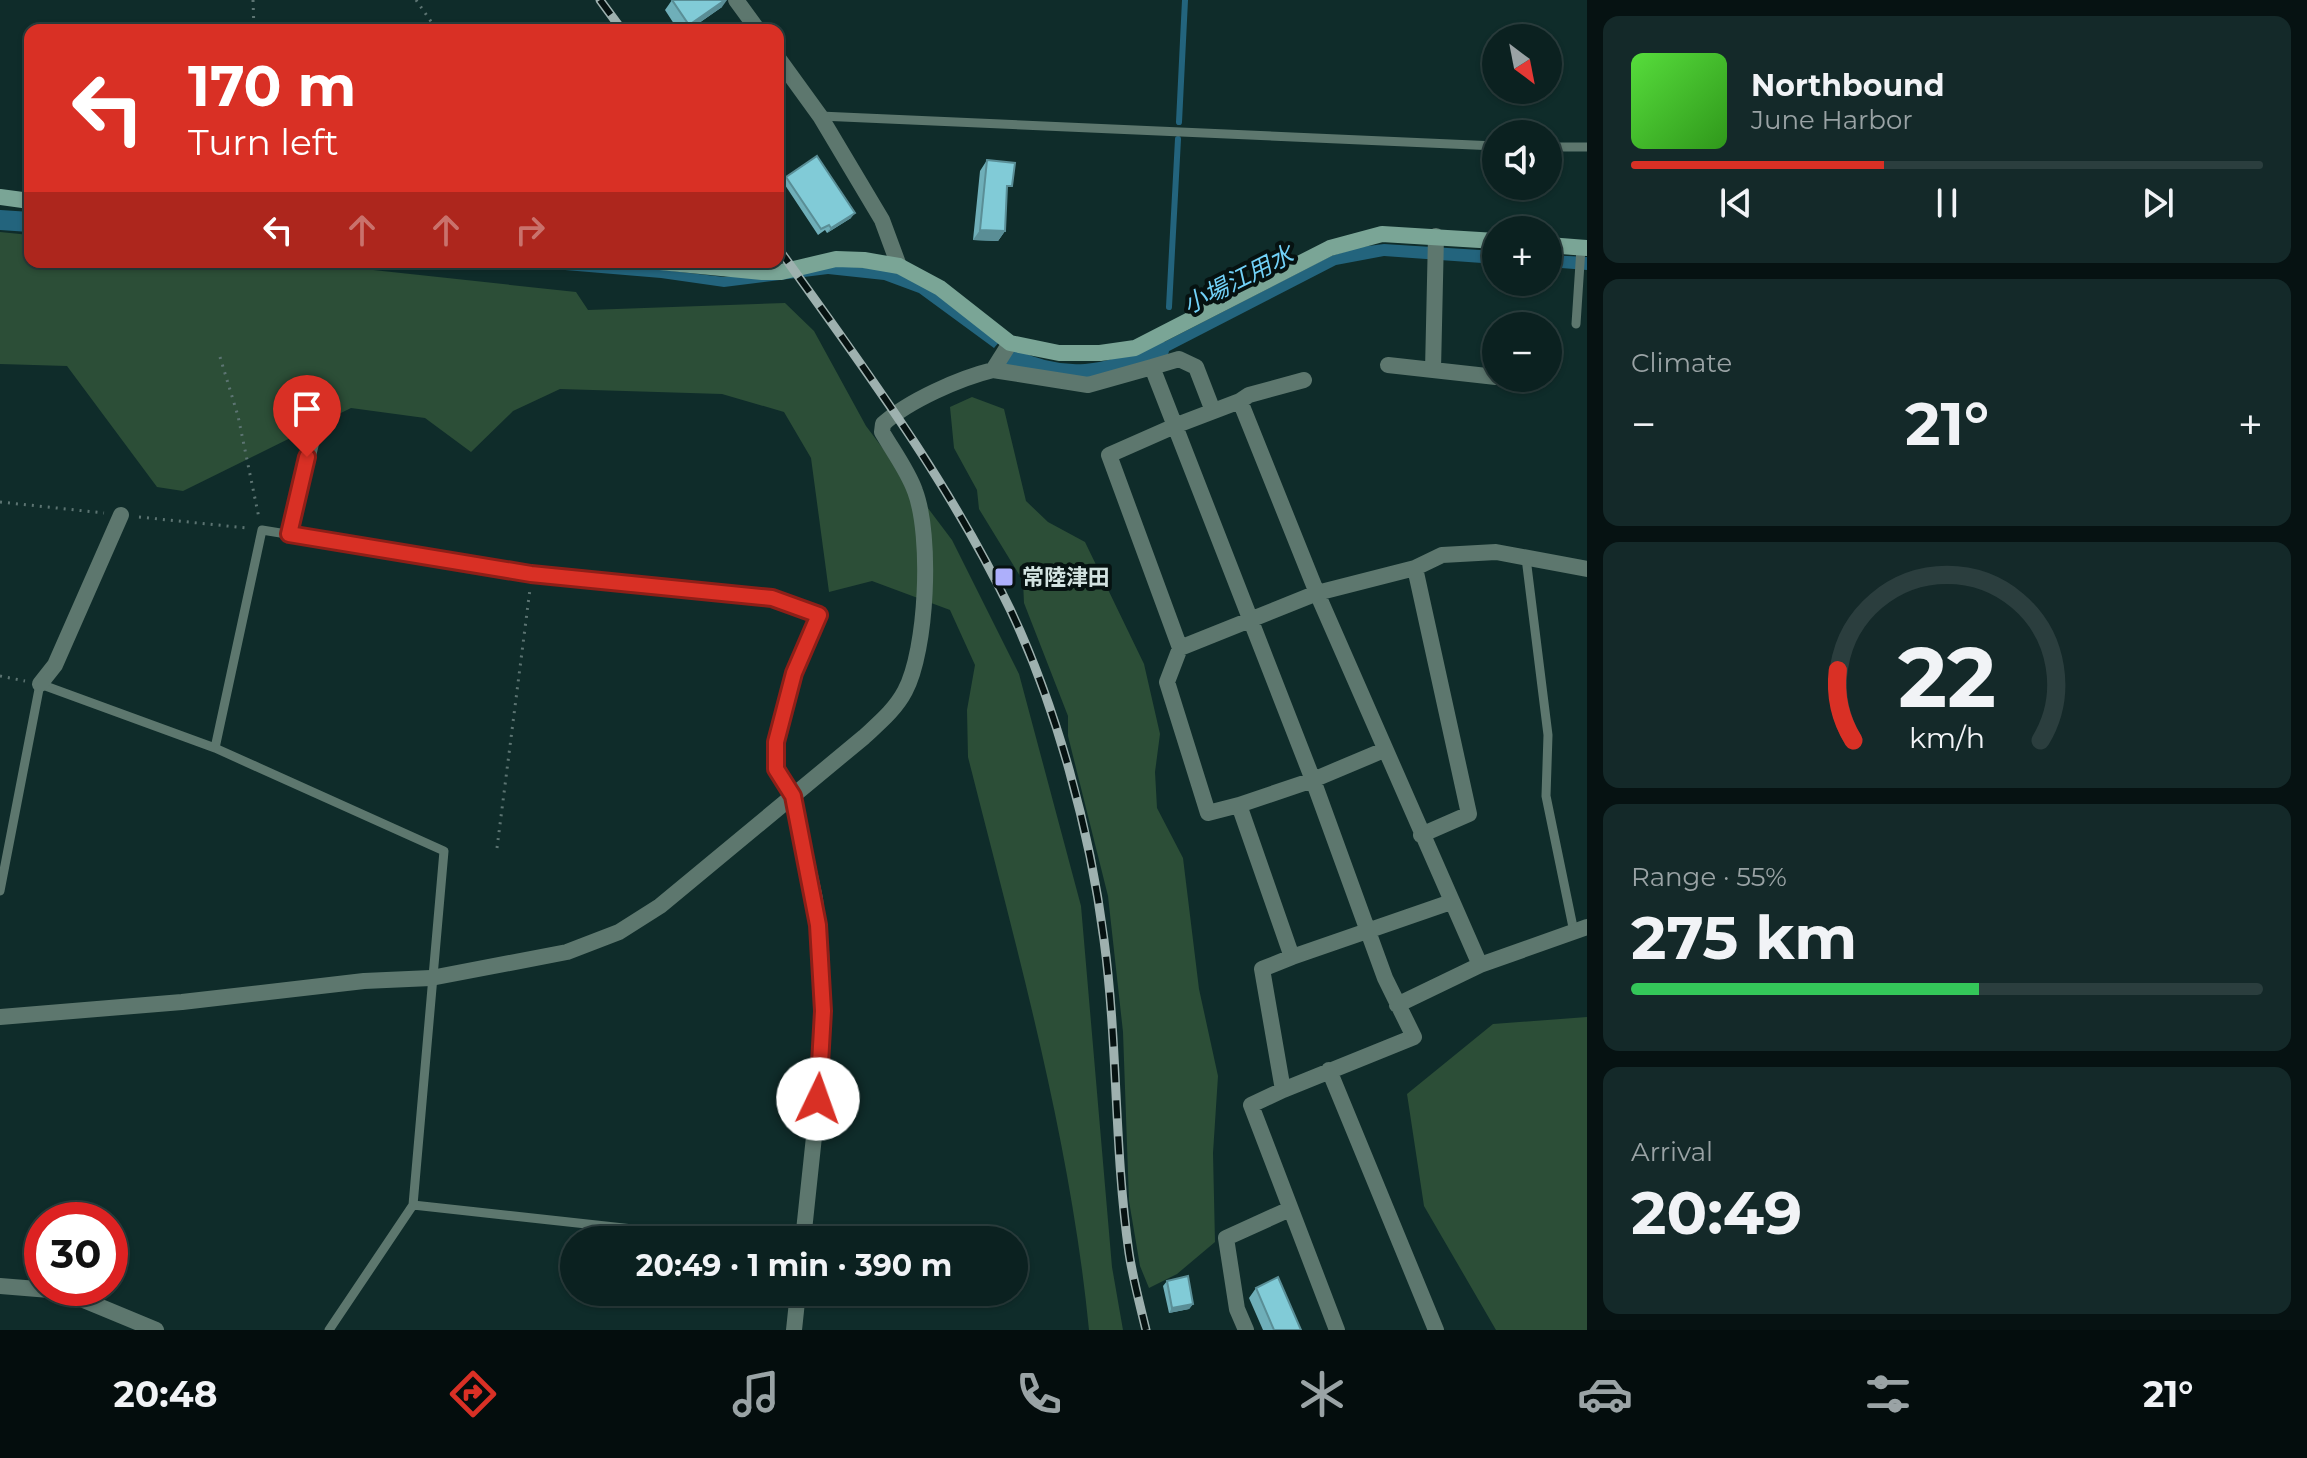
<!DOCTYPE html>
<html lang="en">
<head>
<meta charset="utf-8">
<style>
	body { margin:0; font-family:Montserrat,"Noto Sans JP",sans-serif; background:#142929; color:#f1f3f6; height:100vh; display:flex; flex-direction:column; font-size:30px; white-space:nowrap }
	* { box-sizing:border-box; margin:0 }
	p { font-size:26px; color:#9aa3a5 }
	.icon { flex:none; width:44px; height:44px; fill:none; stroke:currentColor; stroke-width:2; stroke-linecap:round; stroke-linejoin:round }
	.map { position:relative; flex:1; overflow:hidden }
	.panel { display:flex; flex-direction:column; gap:16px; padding:16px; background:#061212; width:720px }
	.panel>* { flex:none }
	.hud { position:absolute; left:24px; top:24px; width:760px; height:244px; border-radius:16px; box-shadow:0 2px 6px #0004,0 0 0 2px #2b3e3e; background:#d93025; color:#fff; overflow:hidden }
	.needle { width:52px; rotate:148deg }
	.controls { position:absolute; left:1482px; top:24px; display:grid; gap:16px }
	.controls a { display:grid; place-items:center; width:80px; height:80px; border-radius:50%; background:#0b2120; box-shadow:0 2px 6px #0004,0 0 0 2px #2b3e3e; font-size:40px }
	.speed { position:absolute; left:24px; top:1202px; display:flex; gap:16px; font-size:40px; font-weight:700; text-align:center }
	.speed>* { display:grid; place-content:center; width:104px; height:104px; border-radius:50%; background:#0b2120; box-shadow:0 2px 6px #0004,0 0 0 2px #2b3e3e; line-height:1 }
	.speed .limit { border:12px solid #d22; background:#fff; color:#111 }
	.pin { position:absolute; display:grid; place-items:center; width:68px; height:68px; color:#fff; margin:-82px -34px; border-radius:50% 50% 50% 0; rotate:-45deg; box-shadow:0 0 8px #0007 }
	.pin .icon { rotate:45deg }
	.me { position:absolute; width:88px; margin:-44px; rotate:3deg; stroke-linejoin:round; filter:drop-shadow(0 0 6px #0008) }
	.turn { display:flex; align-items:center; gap:28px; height:168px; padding:0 32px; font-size:36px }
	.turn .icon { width:104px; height:104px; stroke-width:2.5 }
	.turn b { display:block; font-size:56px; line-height:68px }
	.lanes { display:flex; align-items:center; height:76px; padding:0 32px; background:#0003; justify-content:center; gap:40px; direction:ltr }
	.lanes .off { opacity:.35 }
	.big { font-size:60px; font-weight:700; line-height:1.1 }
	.panel .card { flex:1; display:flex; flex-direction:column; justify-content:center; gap:12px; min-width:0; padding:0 28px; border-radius:16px; background:#142929 }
	.panel .dial { align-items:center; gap:0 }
	.dial svg { height:208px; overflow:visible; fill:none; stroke:#2b3e3e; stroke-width:7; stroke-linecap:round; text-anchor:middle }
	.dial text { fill:#f1f3f6; stroke:none }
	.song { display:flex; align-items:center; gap:24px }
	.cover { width:96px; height:96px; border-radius:12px; background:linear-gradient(135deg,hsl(110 70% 55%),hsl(110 70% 35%)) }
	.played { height:8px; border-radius:4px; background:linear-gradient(90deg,#d93025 40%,#2b3e3e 40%) }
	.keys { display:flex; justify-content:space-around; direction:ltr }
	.heat { display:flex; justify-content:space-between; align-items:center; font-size:44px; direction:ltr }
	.charge { height:12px; border-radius:6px; background:linear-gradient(90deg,#34c759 55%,#2b3e3e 0) }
	.trip { position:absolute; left:560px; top:1226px; width:468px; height:80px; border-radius:40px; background:#0b2120; box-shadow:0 2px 6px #0004,0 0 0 2px #2b3e3e; font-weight:700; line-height:80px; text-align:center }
	.menu { display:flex; height:128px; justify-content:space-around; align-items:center; background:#040d0d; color:#9aa3a5 }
	.menu .icon { width:56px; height:56px }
	.menu .on { color:#d93025 }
	.menu b { font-size:36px; color:#f1f3f6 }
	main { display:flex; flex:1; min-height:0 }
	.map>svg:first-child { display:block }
	.green { fill:#2c4e37 }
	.water { fill:#23647d }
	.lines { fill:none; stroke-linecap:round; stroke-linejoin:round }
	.stream { stroke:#23647d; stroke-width:6 }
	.canal { stroke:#23647d; stroke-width:20 }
	.path { stroke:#5c7472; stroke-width:3; stroke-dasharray:2 6; stroke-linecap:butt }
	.lane { stroke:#5d776e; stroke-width:9 }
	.street { stroke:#5d776e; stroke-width:16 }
	.secondary { stroke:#7aa596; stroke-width:16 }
	.rail-casing { stroke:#9eb1af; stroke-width:9 }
	.rail { stroke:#061211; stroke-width:6; stroke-dasharray:18; stroke-linecap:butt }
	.wall { fill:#6fafb9 }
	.shaded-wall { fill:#5a8e96 }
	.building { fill:#81cbd7; stroke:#5a8e96; stroke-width:2 }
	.route-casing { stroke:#8d1f18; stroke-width:20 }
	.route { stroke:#d93025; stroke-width:14 }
	.poi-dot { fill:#adaffb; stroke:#061211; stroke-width:3 }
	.labels { text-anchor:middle; stroke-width:8; stroke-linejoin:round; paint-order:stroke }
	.poi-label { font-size:22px; font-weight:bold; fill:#d2e2e0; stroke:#061211; text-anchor:start }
	.water-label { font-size:24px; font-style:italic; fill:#72d2f9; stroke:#061211 }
</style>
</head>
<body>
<main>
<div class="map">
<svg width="1587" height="1330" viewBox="0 0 1587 1330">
	<rect width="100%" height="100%" fill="#0f2c2a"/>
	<path class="green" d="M0 232 30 235V262H299L576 292 588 310 785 303 814 331 866 426 952 540 1019 674 1081 906 1112 1267 1123 1330H1089C1070 1136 1016 947 968 757L967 710 975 665 950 610 872 581 829 592 811 458 784 412 722 394 560 389 513 411 471 452 425 418 351 408 183 491 157 487 67 366 0 364Z
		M972 397 1004 409 1026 501 1048 522 1085 542 1144 664 1160 734 1155 772 1157 808 1183 858 1199 989 1218 1076 1213 1153 1215 1242 1177 1274 1149 1288 1140 1266 1129 1201 1123 1032 1108 896 1068 736V716L1024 603 1023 581 979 509 977 490 954 448 950 407Z
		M1587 1017V1330H1496L1424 1206 1407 1094 1493 1024Z"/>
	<path class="water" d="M1384 244 1496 251V264L1384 256 1336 265 1140 366 1135 357 1331 256 1360 247Z
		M1548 255 1587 257V270L1548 267Z
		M468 262H594L724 277 831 265 888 270 926 285 1000 341 994 348 919 293 884 280 828 274 724 287 661 278Z"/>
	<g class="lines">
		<path class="stream" d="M1179 122 1185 0
			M1169 307 1178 139"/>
		<path class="canal" d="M0 220 30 222
			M1011 358C1064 384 1108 377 1159 350"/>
		<path class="path" d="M253 0 254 30
			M416 0 437 30
			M220 357 238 416 259 518
			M0 502 104 513
			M139 517 247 528
			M0 676 25 681
			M497 848 530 589"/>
		<path class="lane" d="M820 116 1496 146
			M1548 147H1587
			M1576 324 1581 248
			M1526 558 1548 735 1546 796 1574 932
			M215 748 262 530 531 574 772 598 819 615
			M0 891 40 684 215 748 444 851 413 1205 329 1330
			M413 1205 733 1240"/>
		<path class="street" d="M736 0 758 30
			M778 58 820 116 882 220 899 266
			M1388 365 1496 377
			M1152 367 1179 359 1196 367 1213 411
			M993 370 1088 385 1152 367 1313 780 1385 978 1414 1037 1283 1090 1251 1105 1337 1330
			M1433 370 1436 236
			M1240 401 1249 395 1304 380
			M289 534 320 406
			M1415 568 1469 814 1421 835
			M1180 648 1167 682 1208 813 1239 805
			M40 684 55 665 121 515
			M1292 957 1451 902
			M1480 965 1317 593 1240 401 1177 425 1109 455 1180 648 1317 593 1415 568 1442 555 1496 552 1587 569
			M1397 1005 1480 965 1587 927
			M0 1017 182 1002 364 981 431 978 567 952 619 932 660 906 864 737C879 723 895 710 905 691 927 650 932 536 915 491 908 471 893 451 882 432L883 424C908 401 960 378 993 370L1010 343
			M1329 1070 1436 1330
			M1283 1090 1262 969 1292 957 1239 805 1313 780 1384 750
			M803 1240 818 1099 823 1011 821 950 815 899 793 796 776 769V742L794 673 819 615
			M0 1286 62 1291 156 1330
			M794 1330 798 1292
			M1246 1330 1237 1309 1226 1238 1290 1209"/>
		<path class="secondary" d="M0 197 30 201
			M1548 245 1587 248
			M660 262 762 272H781L836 259 864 260 899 266 940 288 1010 343 1059 353H1100L1135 348 1330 248 1382 234 1496 241"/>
		<g class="rail-casing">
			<path id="rail" d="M600 0 622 30
				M778 248C861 364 948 480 1010 609 1057 708 1090 831 1104 940 1118 1044 1114 1149 1129 1253 1133 1279 1140 1305 1146 1330"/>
		</g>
		<use href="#rail" class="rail"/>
	</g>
	<path class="wall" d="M672 0 722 7 689 30H678L665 10Z
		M987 160 1007 194 1005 231 998 241 973 240 980 171Z
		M786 177 851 218 827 233 825 230 818 235 783 182Z
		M1167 1281 1193 1304 1189 1309 1169 1313 1163 1286Z
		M1256 1288 1301 1330H1263L1249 1298Z"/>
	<path class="shaded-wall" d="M725 0H727L722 7 689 30H685L689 25Z
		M855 213 851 218 827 233 831 228Z
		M980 230 1005 231 998 241 973 240Z
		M1193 1304 1189 1309 1169 1313 1172 1308Z"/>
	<path class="building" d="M672 0H725L689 25Z
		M817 156 855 213 831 228 829 225 821 229 786 177Z
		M987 160 1015 163 1012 186H1007L1005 231 980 230Z
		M1188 1276 1193 1304 1172 1308 1167 1281Z
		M1278 1277 1301 1330H1274L1256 1288Z"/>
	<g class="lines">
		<g class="route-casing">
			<path id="route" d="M307 457 289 534 531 574 772 598 819 615 794 673 776 742V769L793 796 818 925 823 1011 818 1099"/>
		</g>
		<use href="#route" class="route"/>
	</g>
	<rect class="poi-dot" x="994" y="567" width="20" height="20" rx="4"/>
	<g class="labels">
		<g class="poi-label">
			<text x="1022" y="585">常陸津田</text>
		</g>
		<g class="water-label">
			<text transform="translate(1238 280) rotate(-27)" y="8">小場江用水</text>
		</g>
	</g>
</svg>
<div class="controls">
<a><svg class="needle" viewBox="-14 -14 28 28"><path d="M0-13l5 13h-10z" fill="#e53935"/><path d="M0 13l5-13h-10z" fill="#9aa3a5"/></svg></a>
<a><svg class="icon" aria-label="sound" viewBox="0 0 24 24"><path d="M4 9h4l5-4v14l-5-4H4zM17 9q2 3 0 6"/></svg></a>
<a>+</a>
<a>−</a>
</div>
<div class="speed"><div class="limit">30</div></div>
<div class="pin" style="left:307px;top:457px;background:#d93025"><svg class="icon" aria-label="arrive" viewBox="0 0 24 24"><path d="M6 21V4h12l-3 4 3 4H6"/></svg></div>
<svg class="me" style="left:818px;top:1099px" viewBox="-20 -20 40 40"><circle r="19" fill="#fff"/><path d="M0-13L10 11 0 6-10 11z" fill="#d93025"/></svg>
<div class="trip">20:49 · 1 min · 390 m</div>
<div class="hud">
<div class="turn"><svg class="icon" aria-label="left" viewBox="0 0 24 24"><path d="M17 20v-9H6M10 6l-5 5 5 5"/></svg><div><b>170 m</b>Turn left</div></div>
<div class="lanes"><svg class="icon" aria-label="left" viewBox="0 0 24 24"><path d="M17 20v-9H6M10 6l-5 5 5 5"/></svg><svg class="icon off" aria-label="ahead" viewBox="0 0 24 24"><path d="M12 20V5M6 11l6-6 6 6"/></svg><svg class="icon off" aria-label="ahead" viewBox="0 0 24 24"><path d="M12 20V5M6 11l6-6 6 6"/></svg><svg class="icon off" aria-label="right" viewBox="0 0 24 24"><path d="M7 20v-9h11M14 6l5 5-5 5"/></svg></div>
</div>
</div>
<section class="panel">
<div class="card">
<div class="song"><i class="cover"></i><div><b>Northbound</b><p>June Harbor</p></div></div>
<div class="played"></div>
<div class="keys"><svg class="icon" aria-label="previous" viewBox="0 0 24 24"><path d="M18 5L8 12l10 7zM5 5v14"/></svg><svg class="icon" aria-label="pause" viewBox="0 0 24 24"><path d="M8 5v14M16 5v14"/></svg><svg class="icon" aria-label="next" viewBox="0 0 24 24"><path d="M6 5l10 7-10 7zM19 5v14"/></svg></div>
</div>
<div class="card"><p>Climate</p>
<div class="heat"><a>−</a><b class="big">21°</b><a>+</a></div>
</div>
<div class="card dial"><svg viewBox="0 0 100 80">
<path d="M14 69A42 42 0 1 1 86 69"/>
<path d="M14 69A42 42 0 0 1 8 42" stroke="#d93025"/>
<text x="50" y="56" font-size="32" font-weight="700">22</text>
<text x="50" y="72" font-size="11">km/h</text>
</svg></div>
<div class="card"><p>Range · 55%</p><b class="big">275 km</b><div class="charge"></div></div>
<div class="card"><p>Arrival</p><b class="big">20:49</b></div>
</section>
</main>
<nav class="menu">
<b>20:48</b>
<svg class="icon on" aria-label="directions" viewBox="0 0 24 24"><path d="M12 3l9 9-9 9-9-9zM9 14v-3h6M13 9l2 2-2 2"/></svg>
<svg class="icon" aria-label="music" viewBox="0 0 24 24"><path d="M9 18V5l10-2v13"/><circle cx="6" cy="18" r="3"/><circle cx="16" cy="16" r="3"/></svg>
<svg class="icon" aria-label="phone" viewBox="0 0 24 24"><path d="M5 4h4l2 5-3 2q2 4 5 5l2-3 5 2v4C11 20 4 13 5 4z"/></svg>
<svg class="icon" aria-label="climate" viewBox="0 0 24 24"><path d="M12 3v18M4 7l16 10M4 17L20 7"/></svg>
<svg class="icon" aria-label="car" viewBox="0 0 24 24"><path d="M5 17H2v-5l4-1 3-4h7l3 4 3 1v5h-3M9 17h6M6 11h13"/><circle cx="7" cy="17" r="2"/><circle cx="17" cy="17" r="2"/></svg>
<svg class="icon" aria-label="filters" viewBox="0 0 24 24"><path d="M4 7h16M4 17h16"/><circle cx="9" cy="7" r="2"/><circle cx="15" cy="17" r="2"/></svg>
<b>21°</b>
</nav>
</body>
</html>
